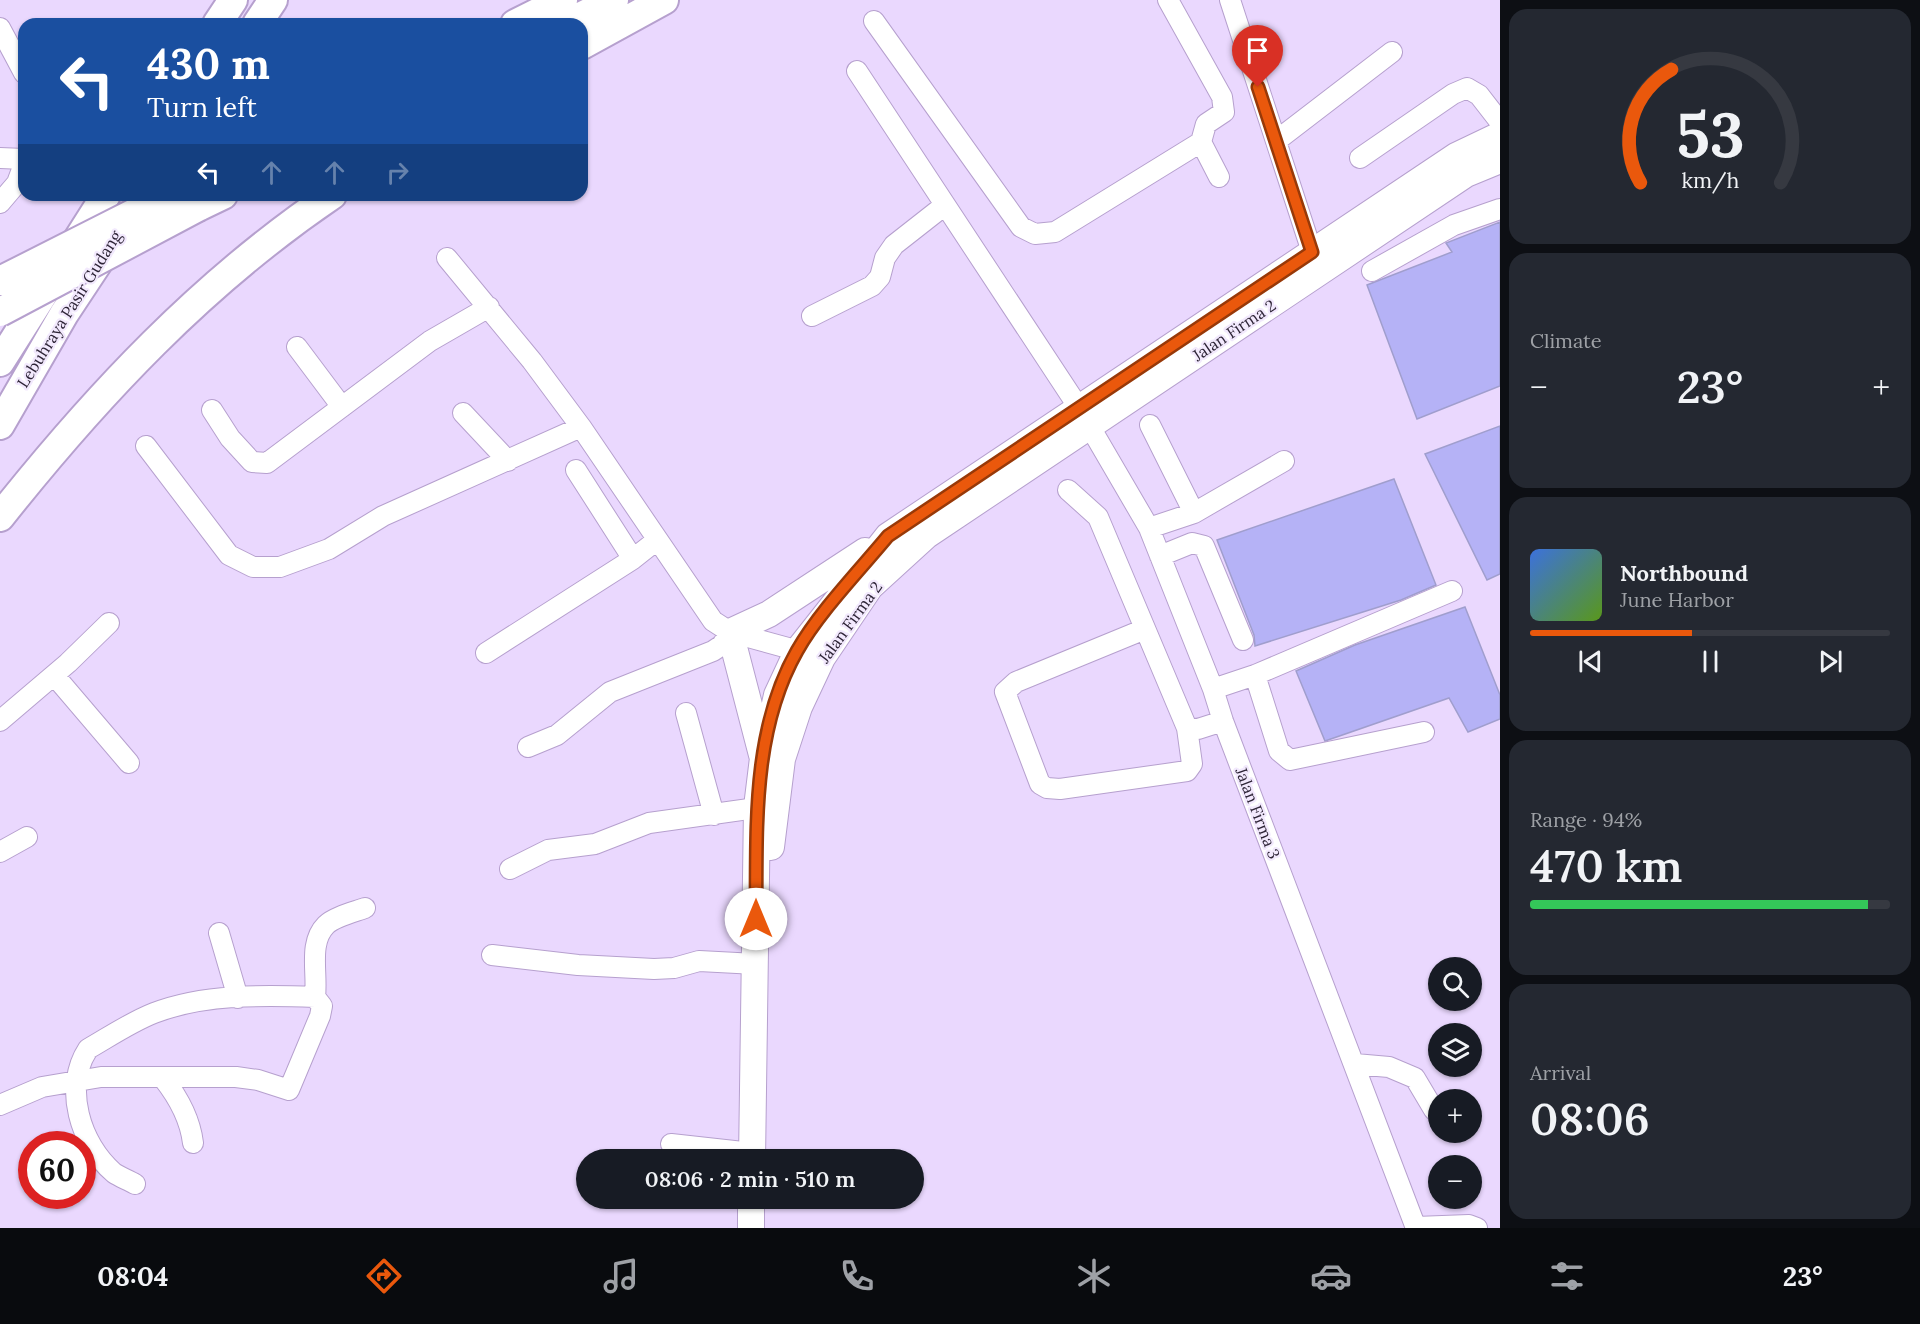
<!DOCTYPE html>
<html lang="en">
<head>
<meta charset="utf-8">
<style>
	body { margin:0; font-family:Lora,serif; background:#242831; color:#f1f3f6; height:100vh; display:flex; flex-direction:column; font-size:22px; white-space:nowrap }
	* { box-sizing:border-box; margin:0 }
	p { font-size:20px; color:#9ea1a6 }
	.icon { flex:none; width:33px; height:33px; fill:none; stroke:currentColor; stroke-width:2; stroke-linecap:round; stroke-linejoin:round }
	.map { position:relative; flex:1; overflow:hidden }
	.panel { display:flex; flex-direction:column; gap:9px; padding:9px; background:#0d0f14; width:420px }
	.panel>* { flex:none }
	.banner { position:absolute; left:18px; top:18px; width:570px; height:183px; border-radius:18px; box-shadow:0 2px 4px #0004; background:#1a4fa0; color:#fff; overflow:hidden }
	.controls { position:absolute; left:1428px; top:957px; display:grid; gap:12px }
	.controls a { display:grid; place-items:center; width:54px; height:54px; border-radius:50%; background:#171b24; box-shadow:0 2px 4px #0004; font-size:30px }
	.speed { position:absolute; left:18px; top:1131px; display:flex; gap:12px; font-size:30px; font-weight:700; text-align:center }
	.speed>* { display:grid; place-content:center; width:78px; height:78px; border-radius:50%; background:#171b24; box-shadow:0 2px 4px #0004; line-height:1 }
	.speed .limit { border:9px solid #d22; background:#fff; color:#111 }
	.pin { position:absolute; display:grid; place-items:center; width:51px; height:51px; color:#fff; margin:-62px -26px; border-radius:50% 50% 50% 0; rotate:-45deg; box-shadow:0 0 6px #0007 }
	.pin .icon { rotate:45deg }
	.me { position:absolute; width:66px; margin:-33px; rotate:0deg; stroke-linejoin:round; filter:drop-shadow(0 0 4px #0008) }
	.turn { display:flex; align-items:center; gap:21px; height:126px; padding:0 30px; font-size:27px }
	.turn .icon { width:78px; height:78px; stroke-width:2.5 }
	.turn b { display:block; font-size:42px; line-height:51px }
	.lanes { display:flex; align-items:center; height:57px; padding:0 30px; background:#0003; justify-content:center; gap:30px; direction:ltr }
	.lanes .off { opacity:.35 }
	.big { font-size:45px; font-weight:600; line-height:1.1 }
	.panel .widget { flex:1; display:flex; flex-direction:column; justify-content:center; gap:9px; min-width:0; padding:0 21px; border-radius:18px; background:#242831 }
	.panel .dial { align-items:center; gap:0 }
	.dial svg { height:156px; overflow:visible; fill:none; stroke:#363941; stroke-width:7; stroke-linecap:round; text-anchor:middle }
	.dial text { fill:#f1f3f6; stroke:none }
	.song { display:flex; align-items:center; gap:18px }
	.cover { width:72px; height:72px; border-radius:9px; background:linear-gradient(135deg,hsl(220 70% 55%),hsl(90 70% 35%)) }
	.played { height:6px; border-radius:3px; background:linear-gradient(90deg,#ea580c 45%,#363941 45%) }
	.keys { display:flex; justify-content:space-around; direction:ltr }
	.heat { display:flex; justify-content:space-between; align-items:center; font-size:33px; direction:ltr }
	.charge { height:9px; border-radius:4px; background:linear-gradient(90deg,#34c759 94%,#363941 0) }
	.trip { position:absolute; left:576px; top:1149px; width:348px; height:60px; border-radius:30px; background:#171b24; box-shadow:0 2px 4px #0004; font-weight:600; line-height:60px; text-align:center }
	.tab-bar { display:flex; height:96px; justify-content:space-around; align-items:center; background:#090b0e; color:#9ea1a6 }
	.tab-bar .icon { width:42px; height:42px }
	.tab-bar .current { color:#ea580c }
	.tab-bar b { font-size:27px; color:#f1f3f6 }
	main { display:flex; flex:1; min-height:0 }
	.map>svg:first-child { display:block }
	.building { fill:#b5b2f6; stroke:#a09ecd; stroke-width:1.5 }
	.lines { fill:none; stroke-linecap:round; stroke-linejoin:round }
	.minor-casing { stroke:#b6a0ce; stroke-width:22 }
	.major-casing { stroke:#b6a0ce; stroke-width:28 }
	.highway-casing { stroke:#b6a0ce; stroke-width:32 }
	.minor { stroke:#fff; stroke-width:20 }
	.major { stroke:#fff; stroke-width:26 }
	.highway { stroke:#fff; stroke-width:28 }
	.highway-bridge-casing { stroke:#b6a0ce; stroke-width:32; stroke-linecap:butt }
	.highway-bridge { stroke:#fff; stroke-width:28 }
	.route-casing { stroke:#983908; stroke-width:15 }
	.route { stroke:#ea580c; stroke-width:10 }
	.labels { text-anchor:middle; stroke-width:4.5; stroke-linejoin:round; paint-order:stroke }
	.street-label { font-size:16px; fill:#2d2436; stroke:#f2e9fd }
</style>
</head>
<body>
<main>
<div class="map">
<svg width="1500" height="1228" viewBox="0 0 1500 1228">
	<rect width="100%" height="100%" fill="#ead8fe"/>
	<path class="building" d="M1500 222V386L1417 419 1367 285 1452 252 1446 243Z
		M1500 426V574L1487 580 1425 454Z
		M1394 479 1436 585 1401 600 1255 646 1254 635 1217 540Z
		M1465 607 1500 695V719L1468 732 1449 698 1325 741 1296 671 1355 645Z"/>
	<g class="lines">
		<g class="minor-casing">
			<path id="minor" d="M1168 0 1222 97 1224 112 1206 124 1201 142 1219 177
				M1230 0 1312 252
				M874 21 1021 227 1035 234 1055 232 1201 142
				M0 28 24 73
				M857 71 1079 408 1149 528 1213 689 1223 721 1416 1228
				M1276 141 1392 52
				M0 158 24 159
				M1360 158 1453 94 1467 88 1479 95 1500 122
				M0 203 17 183 24 164
				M447 258 532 361 581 427 713 621 730 632 810 654
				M1372 271 1454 225 1500 209
				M812 316 872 286 880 277 885 258 894 245 945 205
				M297 347 342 407
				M212 410 230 438 252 462 267 463 430 341 489 307
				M463 413 508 461
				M1150 425 1194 513
				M146 446 229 555 253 567H280L329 549 383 516 581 427
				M576 470 633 559
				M1068 490 1098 517 1187 728 1198 729 1223 721
				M1149 528 1194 513 1284 461
				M1160 556 1192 543 1204 546 1243 640
				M1145 629 1016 682 1005 692 1040 784 1047 788 1060 789 1187 771 1192 764 1187 728
				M486 653 633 559 657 540
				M54 675 129 763
				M1255 675 1279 751 1290 760 1424 732
				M1213 689 1255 675 1452 591
				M686 713 714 815
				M0 721 68 663 109 623
				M528 747 557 735 610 692 713 651 722 645 730 632
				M0 852 27 837
				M510 869 548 850 595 844 649 823 770 806
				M219 933 238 998
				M492 955 578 965 654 969 674 968 699 961 756 964
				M1355 1064 1389 1067 1415 1078 1434 1110
				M163 1078C178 1097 190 1118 193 1143
				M0 1105 42 1087 101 1077H236L258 1080 289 1090 320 1016 322 1006 315 997C318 973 308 943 326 925 334 917 354 912 365 908
				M671 1144 752 1153
				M135 1184C128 1180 120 1177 114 1173 80 1144 63 1087 88 1049 109 1037 131 1022 154 1013 203 994 263 995 315 997
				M1416 1227 1469 1225 1477 1228"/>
		</g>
		<g class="major-casing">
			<path id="major" d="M762 755 730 632 769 614 865 551
				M771 847 782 759 799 707 822 658 870 587 927 535 1466 174 1500 160
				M752 1160 757 807 763 758 777 695 798 650 888 536 1456 156 1500 135
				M751 1228V1198"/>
		</g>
		<g class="highway-casing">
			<path id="highway" d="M217 24 233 0
				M257 24 273 0
				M515 24 563 0
				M566 24 614 0
				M582 45 664 0
				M198 207 223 195
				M0 362 106 195
				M0 425 64 314 105 252
				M0 517C97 395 202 283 332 195"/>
		</g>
		<use href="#minor" class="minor"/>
		<use href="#major" class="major"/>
		<use href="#highway" class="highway"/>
		<g class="highway-bridge-casing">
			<path id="highway-bridge" d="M0 281 170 195
				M0 312 198 207"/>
		</g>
		<use href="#highway-bridge" class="highway-bridge"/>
	</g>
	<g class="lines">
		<g class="route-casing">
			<path id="route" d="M756 919C757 830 751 732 797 651 819 612 859 571 888 536L1312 252 1258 87"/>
		</g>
		<use href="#route" class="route"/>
	</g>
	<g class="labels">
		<g class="street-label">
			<text transform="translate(69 309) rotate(-58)" y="6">Lebuhraya Pasir Gudang</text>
			<text transform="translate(1234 330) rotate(-34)" y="6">Jalan Firma 2</text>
			<text transform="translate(850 622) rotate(-54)" y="6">Jalan Firma 2</text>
			<text transform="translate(1258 813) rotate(69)" y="6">Jalan Firma 3</text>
		</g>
	</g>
</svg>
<div class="controls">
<a><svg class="icon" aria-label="search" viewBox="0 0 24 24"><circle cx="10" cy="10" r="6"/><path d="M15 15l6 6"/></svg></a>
<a><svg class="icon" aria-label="layers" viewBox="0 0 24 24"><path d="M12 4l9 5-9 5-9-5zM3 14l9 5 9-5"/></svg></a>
<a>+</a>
<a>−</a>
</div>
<div class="speed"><div class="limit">60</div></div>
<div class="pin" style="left:1258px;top:87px;background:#d93025"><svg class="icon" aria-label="arrive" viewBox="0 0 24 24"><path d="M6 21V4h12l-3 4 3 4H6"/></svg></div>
<svg class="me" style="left:756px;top:919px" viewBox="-20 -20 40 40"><circle r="19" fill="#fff"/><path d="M0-13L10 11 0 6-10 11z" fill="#ea580c"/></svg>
<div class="trip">08:06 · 2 min · 510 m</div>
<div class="banner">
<div class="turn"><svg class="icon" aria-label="left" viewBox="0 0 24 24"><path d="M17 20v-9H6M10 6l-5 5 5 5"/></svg><div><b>430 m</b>Turn left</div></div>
<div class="lanes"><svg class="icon" aria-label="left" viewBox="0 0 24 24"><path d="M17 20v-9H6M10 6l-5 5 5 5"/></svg><svg class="icon off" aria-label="ahead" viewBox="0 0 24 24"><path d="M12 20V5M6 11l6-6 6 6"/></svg><svg class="icon off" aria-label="ahead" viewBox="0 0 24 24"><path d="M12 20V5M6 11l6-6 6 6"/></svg><svg class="icon off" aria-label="right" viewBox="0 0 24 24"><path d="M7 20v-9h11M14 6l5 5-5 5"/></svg></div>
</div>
</div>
<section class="panel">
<div class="widget dial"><svg viewBox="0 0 100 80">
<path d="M14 69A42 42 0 1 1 86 69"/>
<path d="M14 69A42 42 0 0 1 30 11" stroke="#ea580c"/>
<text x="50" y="56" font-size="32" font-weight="700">53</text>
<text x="50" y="72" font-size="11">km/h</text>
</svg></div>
<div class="widget"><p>Climate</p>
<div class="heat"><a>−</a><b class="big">23°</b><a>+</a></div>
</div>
<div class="widget">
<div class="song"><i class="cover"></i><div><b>Northbound</b><p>June Harbor</p></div></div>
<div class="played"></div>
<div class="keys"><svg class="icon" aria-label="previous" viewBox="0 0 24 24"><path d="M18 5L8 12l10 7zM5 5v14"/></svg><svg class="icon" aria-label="pause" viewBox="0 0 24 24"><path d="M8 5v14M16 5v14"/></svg><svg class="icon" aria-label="next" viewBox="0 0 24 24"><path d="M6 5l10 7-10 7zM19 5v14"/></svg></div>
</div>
<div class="widget"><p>Range · 94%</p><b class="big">470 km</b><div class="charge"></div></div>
<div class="widget"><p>Arrival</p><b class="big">08:06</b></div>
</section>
</main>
<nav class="tab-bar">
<b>08:04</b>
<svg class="icon current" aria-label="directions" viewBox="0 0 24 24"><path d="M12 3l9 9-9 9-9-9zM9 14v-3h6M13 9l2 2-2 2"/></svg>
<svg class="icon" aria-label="music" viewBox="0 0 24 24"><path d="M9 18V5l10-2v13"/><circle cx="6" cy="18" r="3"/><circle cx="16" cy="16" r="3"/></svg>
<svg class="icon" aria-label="phone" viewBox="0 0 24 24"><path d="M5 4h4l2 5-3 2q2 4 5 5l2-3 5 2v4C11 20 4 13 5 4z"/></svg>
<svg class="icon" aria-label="climate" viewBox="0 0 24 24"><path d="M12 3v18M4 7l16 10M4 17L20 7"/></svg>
<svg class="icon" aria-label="car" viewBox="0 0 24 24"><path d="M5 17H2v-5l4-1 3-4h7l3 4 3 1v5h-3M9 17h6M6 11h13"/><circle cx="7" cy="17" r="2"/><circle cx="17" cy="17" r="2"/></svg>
<svg class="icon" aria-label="filters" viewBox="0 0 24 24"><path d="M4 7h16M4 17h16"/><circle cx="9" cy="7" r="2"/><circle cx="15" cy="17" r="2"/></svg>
<b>23°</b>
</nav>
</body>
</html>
